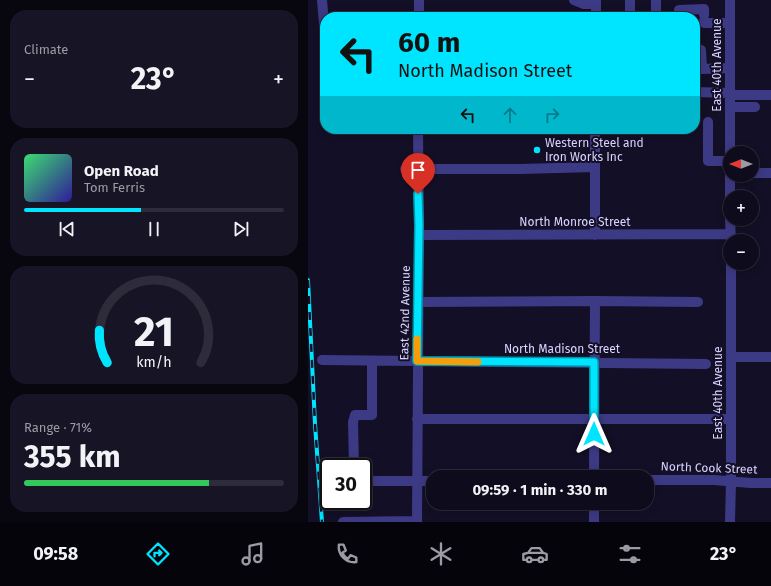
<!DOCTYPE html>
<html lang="en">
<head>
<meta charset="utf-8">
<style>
	body { margin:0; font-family:"Fira Sans",sans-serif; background:#171425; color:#f1f3f6; height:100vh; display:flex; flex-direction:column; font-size:15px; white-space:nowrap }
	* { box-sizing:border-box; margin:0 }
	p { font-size:13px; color:#9b9ba3 }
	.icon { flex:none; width:22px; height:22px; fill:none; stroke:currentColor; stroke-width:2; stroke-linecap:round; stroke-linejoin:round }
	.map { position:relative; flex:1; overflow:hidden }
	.sheet { display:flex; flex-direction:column; gap:10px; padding:10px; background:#08060f; width:308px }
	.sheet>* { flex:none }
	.hud { position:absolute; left:12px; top:12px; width:380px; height:122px; border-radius:16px; box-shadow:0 2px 10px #0003,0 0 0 1px #2e2b3b; background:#00e5ff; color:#111; overflow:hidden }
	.needle { width:26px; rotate:270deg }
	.buttons { position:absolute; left:415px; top:146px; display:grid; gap:8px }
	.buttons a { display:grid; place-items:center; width:36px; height:36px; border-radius:50%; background:#0e0b1c; box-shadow:0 2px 10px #0003,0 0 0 1px #2e2b3b; font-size:20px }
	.speed { position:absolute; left:12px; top:458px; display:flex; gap:8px; font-size:20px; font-weight:700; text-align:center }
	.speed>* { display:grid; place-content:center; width:52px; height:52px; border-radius:50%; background:#0e0b1c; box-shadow:0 2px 10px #0003,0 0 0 1px #2e2b3b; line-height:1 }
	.speed .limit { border:2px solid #111; border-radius:6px; background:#fff; color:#111 }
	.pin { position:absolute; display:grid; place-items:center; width:34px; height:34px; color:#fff; margin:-41px -17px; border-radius:50% 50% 50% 0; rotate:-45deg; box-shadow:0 0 4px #0007 }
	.pin .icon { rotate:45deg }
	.me { position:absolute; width:44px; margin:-22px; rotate:0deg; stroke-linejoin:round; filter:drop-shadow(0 0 3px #0008) }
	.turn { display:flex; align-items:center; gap:14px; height:84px; padding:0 12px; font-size:18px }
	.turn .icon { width:52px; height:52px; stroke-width:2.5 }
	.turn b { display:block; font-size:28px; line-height:34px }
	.lanes { display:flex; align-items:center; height:38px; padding:0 12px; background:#0003; justify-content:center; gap:20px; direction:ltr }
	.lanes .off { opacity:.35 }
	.big { font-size:30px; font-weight:700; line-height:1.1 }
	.sheet .tile { flex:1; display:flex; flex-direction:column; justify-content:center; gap:6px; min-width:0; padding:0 14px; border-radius:16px; background:#171425 }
	.sheet .dial { align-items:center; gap:0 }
	.dial svg { height:104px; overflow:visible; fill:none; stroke:#2e2b3b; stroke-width:7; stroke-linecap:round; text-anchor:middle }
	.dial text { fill:#f1f3f6; stroke:none }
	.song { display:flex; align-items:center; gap:12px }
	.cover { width:48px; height:48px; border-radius:6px; background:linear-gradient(135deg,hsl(140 70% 55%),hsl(250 70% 35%)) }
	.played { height:4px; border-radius:2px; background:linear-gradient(90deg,#00e5ff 45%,#2e2b3b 45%) }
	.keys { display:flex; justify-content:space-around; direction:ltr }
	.heat { display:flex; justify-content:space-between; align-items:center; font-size:22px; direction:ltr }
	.charge { height:6px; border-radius:3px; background:linear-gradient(90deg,#34c759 71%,#2e2b3b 0) }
	.trip { position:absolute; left:118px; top:470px; width:228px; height:40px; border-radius:16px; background:#0e0b1c; box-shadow:0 2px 10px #0003,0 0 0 1px #2e2b3b; font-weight:700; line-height:40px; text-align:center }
	.dock { display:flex; height:64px; justify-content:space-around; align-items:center; background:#06040b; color:#9b9ba3 }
	.dock .icon { width:28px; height:28px }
	.dock .on { color:#00e5ff }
	.dock b { font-size:18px; color:#f1f3f6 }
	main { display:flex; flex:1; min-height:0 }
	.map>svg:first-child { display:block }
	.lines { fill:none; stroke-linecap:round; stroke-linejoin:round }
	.minor { stroke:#3d3a85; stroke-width:10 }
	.rail-casing { stroke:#00e5ff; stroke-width:4 }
	.rail { stroke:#130f26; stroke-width:2.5; stroke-dasharray:8; stroke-linecap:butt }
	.route-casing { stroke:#0095a6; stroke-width:10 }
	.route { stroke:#00e5ff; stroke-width:7 }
	.slow { stroke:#f59e0b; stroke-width:7 }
	.poi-dot { fill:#00e5ff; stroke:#130f26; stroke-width:1.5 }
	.labels { text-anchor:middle; stroke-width:4; stroke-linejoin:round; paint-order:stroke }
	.street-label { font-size:12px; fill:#d9d4ff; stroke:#130f26 }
	.poi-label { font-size:12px; fill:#d9d4ff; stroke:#130f26; text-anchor:start }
</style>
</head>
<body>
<main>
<section class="sheet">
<div class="tile"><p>Climate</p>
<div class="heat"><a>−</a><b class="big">23°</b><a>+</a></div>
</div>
<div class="tile">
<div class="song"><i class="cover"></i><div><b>Open Road</b><p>Tom Ferris</p></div></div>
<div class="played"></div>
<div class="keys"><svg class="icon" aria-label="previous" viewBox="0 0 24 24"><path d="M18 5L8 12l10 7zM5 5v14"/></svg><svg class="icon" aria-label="pause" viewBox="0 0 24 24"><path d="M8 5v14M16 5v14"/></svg><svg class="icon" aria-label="next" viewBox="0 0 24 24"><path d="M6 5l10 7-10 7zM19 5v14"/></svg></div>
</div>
<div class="tile dial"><svg viewBox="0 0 100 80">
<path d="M14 69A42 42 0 1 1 86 69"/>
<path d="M14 69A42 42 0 0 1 8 44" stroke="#00e5ff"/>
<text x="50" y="56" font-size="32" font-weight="700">21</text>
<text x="50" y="72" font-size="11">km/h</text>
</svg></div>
<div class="tile"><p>Range · 71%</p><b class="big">355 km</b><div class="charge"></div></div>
</section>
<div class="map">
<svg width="463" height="522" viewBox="0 0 463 522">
	<rect width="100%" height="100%" fill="#130f26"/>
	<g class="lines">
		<path class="minor" d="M14 0 17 36
			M266 0 276 4H288
			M422 0V153
			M371 10 396 9V15
			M111 17V0
			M288 17V0
			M322 17V0
			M348 17V0
			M396 21V23H422
			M393 50 394 69 422 68
			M387 92 422 93
			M422 95H463
			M422 107H447
			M400 122V161H422
			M287 129V235
			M97 169H212L287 167
			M444 173H463
			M422 175V197
			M422 219 423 241
			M111 235 422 234
			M110 302 287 301 390 302
			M423 357H463
			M14 360 398 364
			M109 419H423
			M46 467 45 422 47 415H64V361
			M286 477 287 301
			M55 478 66 481H125
			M339 480H406L443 483H463
			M35 522 109 521
			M109 522 111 225 110 129
			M286 522V503
			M422 522 423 481V263"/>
		<g class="rail-casing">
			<path id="rail" d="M0 280 7 424 14 522"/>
		</g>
		<use href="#rail" class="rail"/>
	</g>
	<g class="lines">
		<g class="route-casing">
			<path id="route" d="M110 194 111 225 109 361 286 362V434"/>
		</g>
		<use href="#route" class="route"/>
		<path class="slow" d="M109 339V361L170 362"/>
	</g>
	<circle class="poi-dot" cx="229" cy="150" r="4"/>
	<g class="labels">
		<g class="street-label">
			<text transform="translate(409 65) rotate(-90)" y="4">East 40th Avenue</text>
			<text x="267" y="226">North Monroe Street</text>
			<text transform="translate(97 313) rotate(-89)" y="4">East 42nd Avenue</text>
			<text x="254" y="353">North Madison Street</text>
			<text transform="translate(410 393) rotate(-90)" y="4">East 40th Avenue</text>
			<text transform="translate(401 468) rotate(2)" y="4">North Cook Street</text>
		</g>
		<g class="poi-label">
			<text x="237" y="147">Western Steel and<tspan x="237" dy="14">Iron Works Inc</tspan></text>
		</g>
	</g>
</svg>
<div class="buttons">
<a><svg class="needle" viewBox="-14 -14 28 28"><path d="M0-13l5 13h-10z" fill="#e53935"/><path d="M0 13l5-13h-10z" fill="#9b9ba3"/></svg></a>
<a>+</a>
<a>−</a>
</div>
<div class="speed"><div class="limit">30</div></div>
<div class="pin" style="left:110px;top:194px;background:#d93025"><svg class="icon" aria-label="arrive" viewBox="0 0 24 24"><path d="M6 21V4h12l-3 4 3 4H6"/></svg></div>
<svg class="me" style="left:286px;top:434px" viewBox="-20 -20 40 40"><path d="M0-17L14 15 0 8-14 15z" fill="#00e5ff" stroke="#fff" stroke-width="4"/></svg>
<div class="trip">09:59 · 1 min · 330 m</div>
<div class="hud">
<div class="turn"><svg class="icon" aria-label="left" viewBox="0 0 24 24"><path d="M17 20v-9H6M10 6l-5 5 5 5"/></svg><div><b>60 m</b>North Madison Street</div></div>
<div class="lanes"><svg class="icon" aria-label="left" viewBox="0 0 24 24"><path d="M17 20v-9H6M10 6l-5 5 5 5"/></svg><svg class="icon off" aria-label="ahead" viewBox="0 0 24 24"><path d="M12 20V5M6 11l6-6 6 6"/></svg><svg class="icon off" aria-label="right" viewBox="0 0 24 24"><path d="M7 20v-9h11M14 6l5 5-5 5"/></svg></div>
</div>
</div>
</main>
<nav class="dock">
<b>09:58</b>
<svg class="icon on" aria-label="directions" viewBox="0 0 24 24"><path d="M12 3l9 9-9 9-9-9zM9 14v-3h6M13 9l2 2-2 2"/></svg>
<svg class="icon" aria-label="music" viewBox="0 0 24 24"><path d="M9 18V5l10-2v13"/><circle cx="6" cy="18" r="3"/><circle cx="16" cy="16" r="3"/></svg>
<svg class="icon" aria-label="phone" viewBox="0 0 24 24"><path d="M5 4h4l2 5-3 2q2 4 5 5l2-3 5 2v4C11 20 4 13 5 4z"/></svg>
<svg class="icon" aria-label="climate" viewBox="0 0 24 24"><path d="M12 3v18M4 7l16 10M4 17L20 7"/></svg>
<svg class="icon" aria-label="car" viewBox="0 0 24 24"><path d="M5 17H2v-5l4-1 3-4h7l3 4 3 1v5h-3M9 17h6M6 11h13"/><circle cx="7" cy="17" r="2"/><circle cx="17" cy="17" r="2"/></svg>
<svg class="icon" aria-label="filters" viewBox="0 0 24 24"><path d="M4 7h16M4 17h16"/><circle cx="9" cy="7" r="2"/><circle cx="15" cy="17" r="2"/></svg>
<b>23°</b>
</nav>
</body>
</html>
